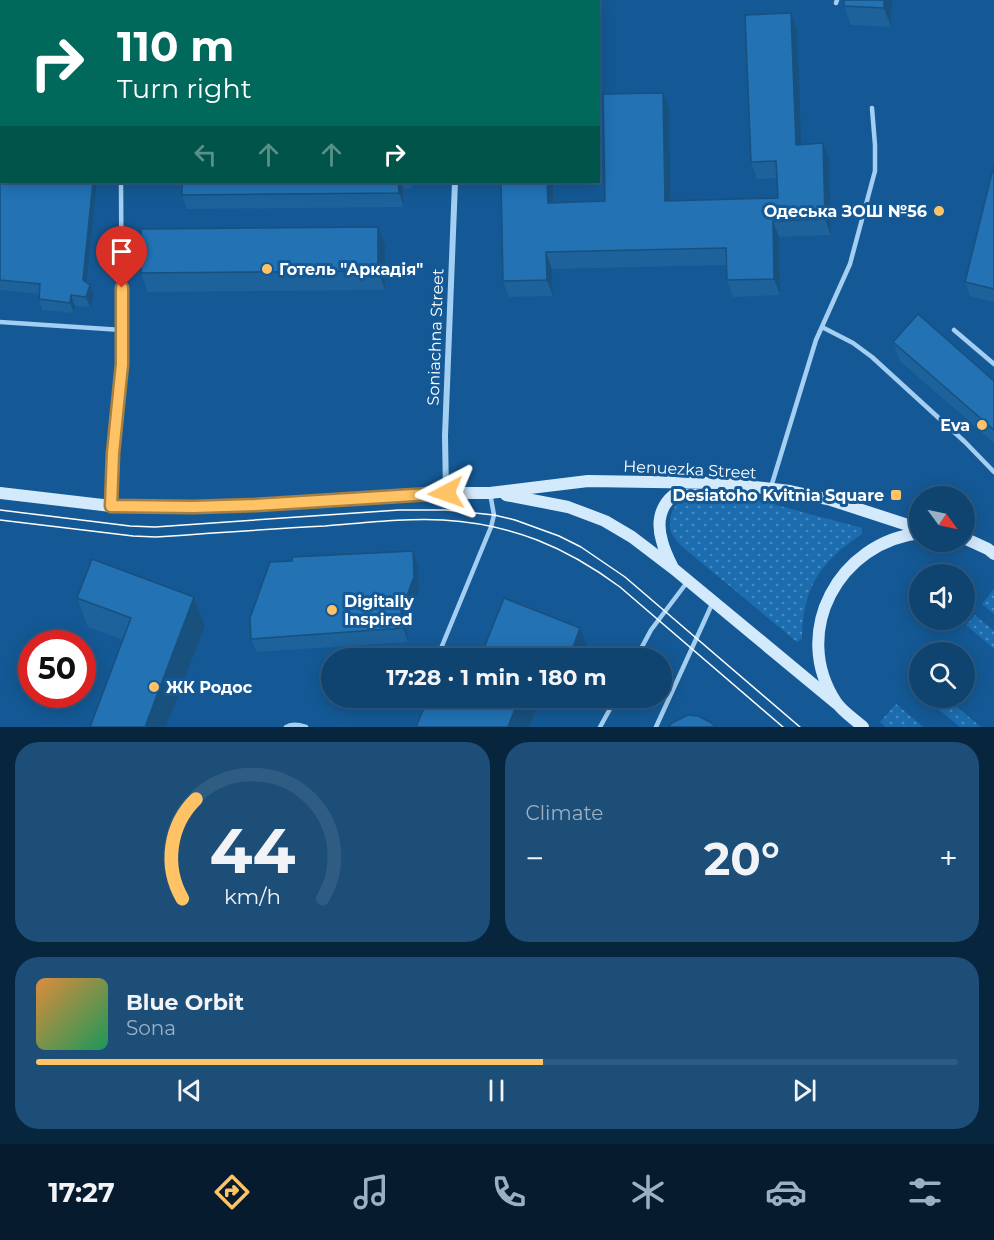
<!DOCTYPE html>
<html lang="en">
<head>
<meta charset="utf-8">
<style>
	body { margin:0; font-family:Montserrat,sans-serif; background:#1d4e78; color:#f1f3f6; height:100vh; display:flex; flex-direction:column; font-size:22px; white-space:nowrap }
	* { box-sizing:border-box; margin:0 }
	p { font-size:20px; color:#9bb0c3 }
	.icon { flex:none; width:33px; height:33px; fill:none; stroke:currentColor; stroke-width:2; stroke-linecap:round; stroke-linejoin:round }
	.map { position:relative; height:727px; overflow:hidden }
	.panel { display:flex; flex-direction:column; gap:15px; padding:15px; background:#08253e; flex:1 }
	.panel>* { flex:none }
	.guide { position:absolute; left:0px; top:0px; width:600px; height:183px; box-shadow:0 3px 15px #0003,0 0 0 2px #2f5c83; background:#00695c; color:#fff; overflow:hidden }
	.needle { width:39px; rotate:123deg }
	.controls { position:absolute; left:909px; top:486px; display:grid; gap:12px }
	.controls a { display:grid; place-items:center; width:66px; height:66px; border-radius:50%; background:#0f4370; box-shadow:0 3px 15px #0003,0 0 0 2px #2f5c83; font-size:30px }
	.speed { position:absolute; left:18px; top:630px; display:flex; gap:12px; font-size:30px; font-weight:700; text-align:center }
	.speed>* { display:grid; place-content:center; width:78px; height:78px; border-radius:50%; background:#0f4370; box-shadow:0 3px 15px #0003,0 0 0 2px #2f5c83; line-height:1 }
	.speed .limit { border:9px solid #d22; background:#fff; color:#111 }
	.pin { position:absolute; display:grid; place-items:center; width:51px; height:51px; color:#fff; margin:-62px -26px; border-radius:50% 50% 50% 0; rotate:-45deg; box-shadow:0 0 6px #0007 }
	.pin .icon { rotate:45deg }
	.me { position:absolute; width:66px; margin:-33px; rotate:266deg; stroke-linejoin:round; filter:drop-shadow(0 0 4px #0008) }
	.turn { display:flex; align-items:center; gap:21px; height:126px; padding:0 18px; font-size:27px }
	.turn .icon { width:78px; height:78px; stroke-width:2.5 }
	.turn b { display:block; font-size:42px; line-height:51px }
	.lanes { display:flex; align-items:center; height:57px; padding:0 18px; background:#0003; justify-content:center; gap:30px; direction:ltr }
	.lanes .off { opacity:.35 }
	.big { font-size:45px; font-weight:700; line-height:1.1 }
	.panel .widget { flex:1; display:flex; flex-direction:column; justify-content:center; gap:9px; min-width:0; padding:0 21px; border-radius:24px; background:#1d4e78 }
	.panel .dial { align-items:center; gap:0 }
	.dial svg { height:156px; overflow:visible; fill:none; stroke:#2f5c83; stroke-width:7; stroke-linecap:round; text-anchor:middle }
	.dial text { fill:#f1f3f6; stroke:none }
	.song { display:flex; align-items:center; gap:18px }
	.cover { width:72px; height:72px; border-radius:9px; background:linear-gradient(135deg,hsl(30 70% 55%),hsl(150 70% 35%)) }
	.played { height:6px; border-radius:3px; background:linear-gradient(90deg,#ffc365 55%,#2f5c83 55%) }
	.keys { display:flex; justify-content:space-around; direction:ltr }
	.heat { display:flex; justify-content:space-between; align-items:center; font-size:33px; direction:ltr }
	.panel .tiles { flex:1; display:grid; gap:15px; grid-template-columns:1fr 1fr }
	.widget:last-child { grid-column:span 2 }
	.trip { position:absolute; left:321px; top:648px; width:351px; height:60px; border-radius:30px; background:#0f4370; box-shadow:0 3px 15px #0003,0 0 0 2px #2f5c83; font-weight:700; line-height:60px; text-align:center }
	.menu { display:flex; height:96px; justify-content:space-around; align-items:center; background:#061b2d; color:#9bb0c3 }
	.menu .icon { width:42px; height:42px }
	.menu .current { color:#ffc365 }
	.menu b { font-size:27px; color:#f1f3f6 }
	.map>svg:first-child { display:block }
	.grass { fill:url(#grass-dots) }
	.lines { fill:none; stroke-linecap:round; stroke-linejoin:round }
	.service { stroke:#a4cff2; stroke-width:4.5 }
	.minor { stroke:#a4cff2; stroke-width:6 }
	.secondary { stroke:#d3e9fc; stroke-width:12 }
	.tram { stroke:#fff; stroke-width:1.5 }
	.wall { fill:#1d629b }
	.shaded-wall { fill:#18507e }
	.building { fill:#2272b4; stroke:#18507e; stroke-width:1.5 }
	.route-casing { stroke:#a67f42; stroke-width:15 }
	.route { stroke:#ffc365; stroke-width:10 }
	.poi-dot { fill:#ffc365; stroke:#145995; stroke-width:2 }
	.labels { text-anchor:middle; stroke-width:6; stroke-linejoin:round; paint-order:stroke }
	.poi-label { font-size:16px; font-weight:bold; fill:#fff; stroke:#145995; text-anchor:end }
	.street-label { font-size:16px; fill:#fff; stroke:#145995 }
</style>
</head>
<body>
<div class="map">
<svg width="994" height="727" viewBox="0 0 994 727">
	<defs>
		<pattern id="grass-dots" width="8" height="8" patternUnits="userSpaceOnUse" patternTransform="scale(1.5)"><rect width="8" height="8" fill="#1c6daf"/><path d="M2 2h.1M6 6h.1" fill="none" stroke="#498abf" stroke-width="1.8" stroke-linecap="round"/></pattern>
	</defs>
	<rect width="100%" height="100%" fill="#145995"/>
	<path class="grass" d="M710 494 741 496 754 499 862 528V534C821 561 802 588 802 639L797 642 685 549C680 545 675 540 672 534 667 523 671 506 682 500 690 496 701 495 710 494Z
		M994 589V614L982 604Z
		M975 615 994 631V649L966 625Z
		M925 698H946L981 727H960Z
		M896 704 923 727H886L880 722Z"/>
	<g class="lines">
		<path class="service" d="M22 2V0
			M836 3 837 0
			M0 77 2 70
			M0 322 122 330
			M822 327 853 343 872 357 965 442 994 472
			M954 330 994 364
			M771 487 816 340 850 264 875 171V145L872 108
			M111 505 113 453 122 364 121 182
			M437 658 491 527 494 515 490 493
			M636 658 651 630 688 581
			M286 727C292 723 300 725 306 727
			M600 727 616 698
			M656 727 713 602"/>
		<path class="minor" d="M462 2V0
			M446 493 445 436 455 182"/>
		<path class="secondary" d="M0 493 111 506 193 507 256 505 446 493H490L588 481 718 483 790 491 831 500 920 529
			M506 495 568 507 605 521 632 537 674 569 837 704
			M964 538 988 549 994 554
			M673 568C669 560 664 550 662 541 654 514 666 492 694 486
			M863 727C854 719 842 711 836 702 790 632 839 542 920 533"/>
		<path class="tram" d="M0 510 130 526 155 527 399 510H446L494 515 515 520 559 536 581 547 625 577 800 727
			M0 520 133 536 156 537C212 533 269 529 325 526 364 523 404 518 443 520 512 524 566 547 620 587L783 727"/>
	</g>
	<path class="wall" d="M892 0 891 27 851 25 844 6Z
		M797 30 801 144 829 160 831 235 779 237 780 295 733 297 727 280 726 265 552 269 553 296 509 297 503 281 501 182H553L554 202 605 201 669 109 671 201 778 198 777 178 757 179 751 162Z
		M0 149 2 182H97L87 283 90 285 94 295 90 307 75 306 74 313 42 310 39 299V294L0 290Z
		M994 165V302L970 296 965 282Z
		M182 182H412V188L403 189 404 207 187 209 182 195Z
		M385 246V290L148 292 141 273Z
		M893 342 994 381V443L900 361Z
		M413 551 418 565 419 591 406 625 408 642 257 652 251 639 292 561Z
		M194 597 205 626 166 727H90L123 640 88 627 77 598Z"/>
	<path class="shaded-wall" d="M90 0H104L103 2H89Z
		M420 0H430L429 2H419Z
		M884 0H892L891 27 884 8Z
		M791 13 797 30 802 161 796 145Z
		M663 93 669 109 671 218 665 201Z
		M823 143 829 160 831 235 825 219Z
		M93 182H97L86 290 83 280Z
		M398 182H401L403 189 404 207 399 193Z
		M547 182H553L554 219 548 203Z
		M773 221 779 237 780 295 774 279Z
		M378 227 385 246V290L378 271Z
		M546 252 552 269 553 296 547 280Z
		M90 285 94 295 90 307 86 297Z
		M71 295 75 306 74 313 70 303Z
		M413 551 418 565 419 591 406 625 408 642 403 628 401 611Z
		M194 597 205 626 166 727H145Z
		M580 628 591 656 590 658H569Z
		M519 698H540L529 727H508Z"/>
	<path class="building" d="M53 0H90L89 2H59Z
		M152 0H420L419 2H152Z
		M844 0H884V8L844 6Z
		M791 13 796 145 823 143 825 219 773 221 774 279 727 280 726 248 546 252 547 280 503 281 501 182H547L548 203 605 201 603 94 663 93 665 201 778 198 776 161 751 162 745 15Z
		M0 149H2V182H93L83 280 90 285 86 297 71 295 70 303 39 299 40 284 0 280Z
		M994 165V289L965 282Z
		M182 182H398L399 193 182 195Z
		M378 227V271L141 273V229Z
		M918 314 994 381V430L893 342Z
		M413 551 414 577 401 611 403 628 251 639 250 618 270 562 292 561V557Z
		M92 559 194 597 145 727H90L131 618 77 598Z
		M504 598 580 628 569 658H480Z
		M428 698H519L508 727H416Z
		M688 715 698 716 710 722 716 727H668L672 723Z"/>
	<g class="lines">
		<g class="route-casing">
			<path id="route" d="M122 288V364L113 453 111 506 193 507 256 505 446 493"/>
		</g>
		<use href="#route" class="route"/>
	</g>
	<g class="poi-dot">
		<circle cx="939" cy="211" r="6"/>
		<circle cx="267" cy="269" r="6"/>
		<circle cx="982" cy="425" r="6"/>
		<rect x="890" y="489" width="12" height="12" rx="3"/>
		<circle cx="332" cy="610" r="6"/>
		<circle cx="154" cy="687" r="6"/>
	</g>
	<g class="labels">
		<g class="poi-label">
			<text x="927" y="217">Одеська ЗОШ №56</text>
			<text x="279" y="275" text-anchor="start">Готель "Аркадія"</text>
			<text x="970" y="431">Eva</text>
			<text x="884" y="501">Desiatoho Kvitnia Square</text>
			<text x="344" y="607" text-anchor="start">Digitally<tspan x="344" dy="18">Inspired</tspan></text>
			<text x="166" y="693" text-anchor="start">ЖК Родос</text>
		</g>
		<g class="street-label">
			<text transform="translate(435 337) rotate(-88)" y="6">Soniachna Street</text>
			<text transform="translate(690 469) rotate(3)" y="6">Henuezka Street</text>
		</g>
	</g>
</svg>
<div class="controls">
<a><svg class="needle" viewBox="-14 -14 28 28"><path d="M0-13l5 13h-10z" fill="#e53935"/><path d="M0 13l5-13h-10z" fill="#9bb0c3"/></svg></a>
<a><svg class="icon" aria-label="sound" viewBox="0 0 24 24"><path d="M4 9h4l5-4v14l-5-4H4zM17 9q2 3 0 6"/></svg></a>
<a><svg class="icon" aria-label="search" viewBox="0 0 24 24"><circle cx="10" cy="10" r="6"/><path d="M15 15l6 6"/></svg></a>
</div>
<div class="speed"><div class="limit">50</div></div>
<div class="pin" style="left:122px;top:288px;background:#d93025"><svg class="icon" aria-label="arrive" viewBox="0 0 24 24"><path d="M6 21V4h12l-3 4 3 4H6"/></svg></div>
<svg class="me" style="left:446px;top:493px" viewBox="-20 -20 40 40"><path d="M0-17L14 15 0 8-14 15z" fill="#ffc365" stroke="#fff" stroke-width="4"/></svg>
<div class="trip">17:28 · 1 min · 180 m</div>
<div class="guide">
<div class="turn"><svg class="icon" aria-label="right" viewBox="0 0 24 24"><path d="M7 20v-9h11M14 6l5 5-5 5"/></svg><div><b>110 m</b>Turn right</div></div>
<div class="lanes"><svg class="icon off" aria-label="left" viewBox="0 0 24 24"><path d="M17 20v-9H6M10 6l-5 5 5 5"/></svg><svg class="icon off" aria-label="ahead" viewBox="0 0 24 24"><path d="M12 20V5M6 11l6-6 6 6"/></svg><svg class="icon off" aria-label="ahead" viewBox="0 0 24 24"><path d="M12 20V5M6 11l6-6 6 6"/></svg><svg class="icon" aria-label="right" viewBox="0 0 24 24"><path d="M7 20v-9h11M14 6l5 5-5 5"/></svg></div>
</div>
</div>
<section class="panel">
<div class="tiles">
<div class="widget dial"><svg viewBox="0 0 100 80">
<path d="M14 69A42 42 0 1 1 86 69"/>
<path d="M14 69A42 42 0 0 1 21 18" stroke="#ffc365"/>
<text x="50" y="56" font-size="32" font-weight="700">44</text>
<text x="50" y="72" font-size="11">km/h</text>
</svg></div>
<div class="widget"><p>Climate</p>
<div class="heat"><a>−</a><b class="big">20°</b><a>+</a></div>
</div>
<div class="widget">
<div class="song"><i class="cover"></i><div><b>Blue Orbit</b><p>Sona</p></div></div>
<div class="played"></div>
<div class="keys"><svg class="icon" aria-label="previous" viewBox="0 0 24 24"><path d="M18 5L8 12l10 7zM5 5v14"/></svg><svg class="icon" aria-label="pause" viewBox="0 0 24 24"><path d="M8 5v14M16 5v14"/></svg><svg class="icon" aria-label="next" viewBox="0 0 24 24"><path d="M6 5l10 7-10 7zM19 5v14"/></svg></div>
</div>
</div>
</section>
<nav class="menu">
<b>17:27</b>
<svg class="icon current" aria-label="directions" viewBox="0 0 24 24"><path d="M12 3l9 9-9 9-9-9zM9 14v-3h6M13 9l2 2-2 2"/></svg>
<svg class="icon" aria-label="music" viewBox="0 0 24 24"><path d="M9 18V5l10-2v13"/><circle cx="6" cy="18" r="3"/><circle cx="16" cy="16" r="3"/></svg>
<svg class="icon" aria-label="phone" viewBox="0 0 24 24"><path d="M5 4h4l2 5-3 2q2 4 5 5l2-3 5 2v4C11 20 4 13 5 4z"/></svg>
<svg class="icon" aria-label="climate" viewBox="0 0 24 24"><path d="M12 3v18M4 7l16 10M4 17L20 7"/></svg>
<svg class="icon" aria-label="car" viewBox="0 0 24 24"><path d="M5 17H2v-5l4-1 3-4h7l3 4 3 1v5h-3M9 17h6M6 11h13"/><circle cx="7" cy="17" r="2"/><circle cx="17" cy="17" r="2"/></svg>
<svg class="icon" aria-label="filters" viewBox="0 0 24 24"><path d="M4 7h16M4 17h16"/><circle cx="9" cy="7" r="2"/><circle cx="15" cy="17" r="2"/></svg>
</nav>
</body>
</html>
